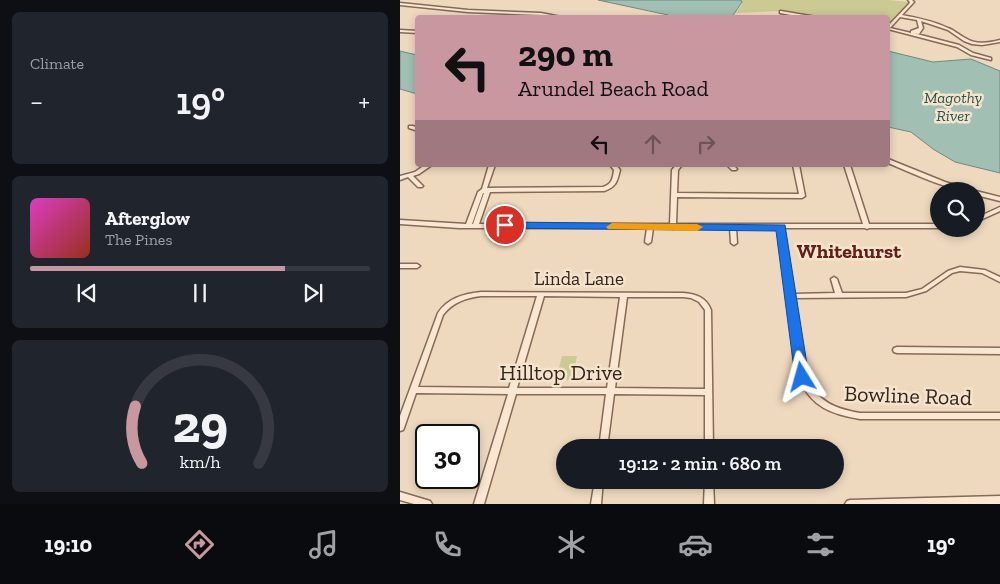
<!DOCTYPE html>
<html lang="en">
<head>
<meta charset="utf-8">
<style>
	body { margin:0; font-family:"Zilla Slab",serif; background:#20242c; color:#f1f3f6; height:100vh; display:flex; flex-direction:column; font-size:19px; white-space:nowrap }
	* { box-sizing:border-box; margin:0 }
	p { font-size:16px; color:#9ea1a6 }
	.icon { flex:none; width:28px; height:28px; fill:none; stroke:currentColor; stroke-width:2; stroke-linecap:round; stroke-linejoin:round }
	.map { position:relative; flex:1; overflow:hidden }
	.details { display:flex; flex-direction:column; gap:12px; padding:12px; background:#0d0f14; width:400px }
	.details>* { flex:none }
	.banner { position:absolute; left:15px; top:15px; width:475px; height:152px; border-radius:5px; box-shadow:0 2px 8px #0003; background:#c897a0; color:#111; overflow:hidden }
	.buttons { position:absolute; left:530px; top:182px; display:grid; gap:10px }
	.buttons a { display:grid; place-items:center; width:55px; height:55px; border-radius:50%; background:#171b24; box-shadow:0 2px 8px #0003; font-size:25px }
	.speed { position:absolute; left:15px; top:424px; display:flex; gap:10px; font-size:25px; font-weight:700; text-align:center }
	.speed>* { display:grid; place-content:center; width:65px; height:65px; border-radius:50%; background:#171b24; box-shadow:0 2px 8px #0003; line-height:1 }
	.speed .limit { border:2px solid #111; border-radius:8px; background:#fff; color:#111 }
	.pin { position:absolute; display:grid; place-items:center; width:42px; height:42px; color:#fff; margin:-21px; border:2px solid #fff; border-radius:50%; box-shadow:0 1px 5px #0007 }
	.me { position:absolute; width:55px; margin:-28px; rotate:352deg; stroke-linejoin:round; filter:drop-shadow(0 0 4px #0008) }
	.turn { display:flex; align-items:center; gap:18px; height:105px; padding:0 20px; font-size:22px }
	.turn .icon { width:65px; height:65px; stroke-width:2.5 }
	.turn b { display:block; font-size:35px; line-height:42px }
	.lanes { display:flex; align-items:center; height:48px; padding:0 20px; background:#0003; justify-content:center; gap:25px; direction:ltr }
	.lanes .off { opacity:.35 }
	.big { font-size:38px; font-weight:600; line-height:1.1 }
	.details .tile { flex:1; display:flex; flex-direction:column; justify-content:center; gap:8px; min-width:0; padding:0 18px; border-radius:8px; background:#20242c }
	.details .dial { align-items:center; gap:0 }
	.dial svg { height:130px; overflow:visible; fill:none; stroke:#363941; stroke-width:7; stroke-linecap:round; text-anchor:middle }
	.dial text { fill:#f1f3f6; stroke:none }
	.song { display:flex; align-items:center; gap:15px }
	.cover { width:60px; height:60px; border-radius:8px; background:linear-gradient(135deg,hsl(310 70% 55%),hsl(10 70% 35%)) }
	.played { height:5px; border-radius:2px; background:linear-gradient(90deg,#c897a0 75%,#363941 75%) }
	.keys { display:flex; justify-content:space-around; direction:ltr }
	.heat { display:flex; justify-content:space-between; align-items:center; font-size:28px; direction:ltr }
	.trip { position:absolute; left:156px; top:439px; width:288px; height:50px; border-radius:25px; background:#171b24; box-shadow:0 2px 8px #0003; font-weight:600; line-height:50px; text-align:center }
	.menu { display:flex; height:80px; justify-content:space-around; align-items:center; background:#090b0e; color:#9ea1a6 }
	.menu .icon { width:35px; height:35px }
	.menu .current { color:#c897a0 }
	.menu b { font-size:22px; color:#f1f3f6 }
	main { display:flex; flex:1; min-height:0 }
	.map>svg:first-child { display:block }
	.green { fill:#cbca92 }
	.water { fill:#a1bfb2; stroke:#698c7f }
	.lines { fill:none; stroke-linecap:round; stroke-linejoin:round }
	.minor-casing { stroke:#866957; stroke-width:3 }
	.minor { fill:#f9e7d1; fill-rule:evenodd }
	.route { fill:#1a73e8; stroke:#114b97 }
	.slow { fill:#f59e0b }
	.labels { text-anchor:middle; stroke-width:5; stroke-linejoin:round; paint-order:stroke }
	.far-water-label { font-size:16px; font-style:italic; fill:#2a554c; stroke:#f5e4cd }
	.street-label { font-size:19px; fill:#35241b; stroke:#f5e4cd }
	.neighbourhood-label { font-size:20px; font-weight:bold; fill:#62201b; stroke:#f5e4cd }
	.near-street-label { font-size:22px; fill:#35241b; stroke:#f5e4cd }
</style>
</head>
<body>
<main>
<section class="details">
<div class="tile"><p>Climate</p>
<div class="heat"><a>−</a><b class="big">19°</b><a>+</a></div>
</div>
<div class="tile">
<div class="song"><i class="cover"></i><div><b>Afterglow</b><p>The Pines</p></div></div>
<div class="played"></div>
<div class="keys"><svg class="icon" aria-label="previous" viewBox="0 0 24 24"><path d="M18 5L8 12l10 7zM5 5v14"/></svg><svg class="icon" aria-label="pause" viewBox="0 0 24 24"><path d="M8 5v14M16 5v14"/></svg><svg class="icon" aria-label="next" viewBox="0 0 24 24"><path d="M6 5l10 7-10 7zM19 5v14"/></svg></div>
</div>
<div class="tile dial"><svg viewBox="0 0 100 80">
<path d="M14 69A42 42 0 1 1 86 69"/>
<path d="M14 69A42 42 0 0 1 10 34" stroke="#c897a0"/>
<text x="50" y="56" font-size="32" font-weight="700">29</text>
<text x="50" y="72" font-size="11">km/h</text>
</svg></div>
</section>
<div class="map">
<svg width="600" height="504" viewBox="0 0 600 504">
	<rect width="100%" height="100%" fill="#eed9be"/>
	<path class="green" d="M341 0H488L509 2 500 14 488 24V18L418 17 380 11 336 13 342 4Z
		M162 356H177L172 380H156Z"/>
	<path class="water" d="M198 0H341L342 2 332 17 255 18 268 15Z
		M0 51 17 55V94L0 89Z
		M488 51 533 62 571 59 600 71V173L555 162 533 149 511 132 488 127Z"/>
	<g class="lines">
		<g class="minor-casing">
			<path id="minor" d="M508 0H512L514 2 502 15C518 18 533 21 548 28 554 30 559 35 565 38 576 45 588 43 600 40V42L582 45 572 44 564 41 548 30 521 21 523 28 519 34H518L513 33 559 45 573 53 591 58V60L571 55 557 47 488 29V26L509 4 510 2ZM500 17 517 20 519 28 511 31V33L490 28Z
				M0 3 68 10 141 13 166 18H156L141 15 68 12 0 5Z
				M381 11 416 17 417 18H407L380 13V11Z
				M0 30 18 31V33L0 32Z
				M9 126H13L18 128V131L9 128Z
				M488 159 545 182 571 190 572 191C551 192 508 171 488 163Z
				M25 165H32L19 174 13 176 23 186 22 187H18L8 177 0 180V176L15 172Z
				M89 165H95L87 188 203 187C212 184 213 178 214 170L210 165H216L220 170C217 182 216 187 204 191L90 192 79 224H270L272 170 276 165H282L278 170 277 193 399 194 393 165H399L405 196 402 198 277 197 276 224H463L444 165H450L469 224H539V228H469L467 229 465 228H384L394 294 435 293 431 279 434 277 437 279 442 293H506L522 289 548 271 560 267 585 270 600 277V282L582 273 560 271 552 273 526 291 506 297 395 298 407 379C418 402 436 409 460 413H600V419H460C431 414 412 407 399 379L388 298 387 296V295L378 228H336L337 243 334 245 331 243 330 228H275L273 229 271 228H253L251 242 248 244 245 242 247 228H59L0 224V220L66 224 78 192 82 189ZM84 193 73 224H72L83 193Z
				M327 165H333L337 169 336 170H332Z
				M576 191 600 197V201L576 195Z
				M600 207V211L576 222V218Z
				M0 264H17L20 266 17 268H0Z
				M81 292 283 293C296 294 306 297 311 310L313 448H305V395L214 394 207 448H199L206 394H116L84 504H74L108 394 16 393 4 428 3 430 0 431V416L38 313C48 298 63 294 81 292ZM81 296H137L109 388 18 387 43 315C53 302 66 298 81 296ZM144 296 220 297 207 388H117ZM227 297H283L291 298 299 302 305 310V389L215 388Z
				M497 347 600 348V354L497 353 494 352 493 350 494 348Z
				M195 480H203L201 504H191Z
				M305 480H313L314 504H304Z
				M0 492 30 501 32 504H14L0 500Z
				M600 496V504H445L447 501 450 500Z"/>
		</g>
		<use href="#minor" class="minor"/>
	</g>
	<path class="route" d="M105 222 385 225 409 377 407 380H397L395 377 376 231 102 228 100 225Z"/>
	<path class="slow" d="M212 223 297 224 303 227 297 231 208 229 206 227Z"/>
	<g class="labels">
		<g class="far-water-label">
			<text x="553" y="103">Magothy<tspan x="553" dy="18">River</tspan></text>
		</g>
		<g class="street-label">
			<text x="179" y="285">Linda Lane</text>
		</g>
		<g class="neighbourhood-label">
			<text x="449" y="258">Whitehurst</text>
		</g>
		<g class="near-street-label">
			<text x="161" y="380">Hilltop Drive</text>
			<text transform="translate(508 395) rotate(2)" y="8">Bowline Road</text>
		</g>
	</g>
</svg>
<div class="buttons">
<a><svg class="icon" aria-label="search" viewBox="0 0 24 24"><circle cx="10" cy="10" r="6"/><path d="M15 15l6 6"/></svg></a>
</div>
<div class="speed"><div class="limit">30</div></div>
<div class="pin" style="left:105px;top:225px;background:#d93025"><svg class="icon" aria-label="arrive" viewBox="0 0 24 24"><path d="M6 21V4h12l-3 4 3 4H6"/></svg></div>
<svg class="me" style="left:402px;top:377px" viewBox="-20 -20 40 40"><path d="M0-17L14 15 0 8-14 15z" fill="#1a73e8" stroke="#fff" stroke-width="4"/></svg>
<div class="trip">19:12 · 2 min · 680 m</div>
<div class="banner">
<div class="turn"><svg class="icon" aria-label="left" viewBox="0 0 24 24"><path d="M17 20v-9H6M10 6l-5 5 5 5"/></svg><div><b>290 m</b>Arundel Beach Road</div></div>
<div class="lanes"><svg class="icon" aria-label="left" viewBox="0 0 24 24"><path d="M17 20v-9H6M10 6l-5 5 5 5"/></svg><svg class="icon off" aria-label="ahead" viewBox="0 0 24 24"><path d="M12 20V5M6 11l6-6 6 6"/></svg><svg class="icon off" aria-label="right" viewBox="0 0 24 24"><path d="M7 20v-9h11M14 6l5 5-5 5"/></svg></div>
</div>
</div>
</main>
<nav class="menu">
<b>19:10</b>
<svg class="icon current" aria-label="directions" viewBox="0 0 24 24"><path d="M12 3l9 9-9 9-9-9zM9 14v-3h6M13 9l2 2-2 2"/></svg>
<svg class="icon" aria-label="music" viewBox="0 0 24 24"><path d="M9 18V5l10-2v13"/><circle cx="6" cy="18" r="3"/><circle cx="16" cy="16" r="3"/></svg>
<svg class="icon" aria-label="phone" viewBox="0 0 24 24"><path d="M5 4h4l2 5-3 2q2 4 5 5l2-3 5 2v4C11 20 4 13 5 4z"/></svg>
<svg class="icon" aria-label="climate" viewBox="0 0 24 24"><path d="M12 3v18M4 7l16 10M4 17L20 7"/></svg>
<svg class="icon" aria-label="car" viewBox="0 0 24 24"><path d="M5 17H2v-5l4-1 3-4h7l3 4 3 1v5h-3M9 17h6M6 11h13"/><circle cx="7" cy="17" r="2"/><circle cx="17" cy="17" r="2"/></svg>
<svg class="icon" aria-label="filters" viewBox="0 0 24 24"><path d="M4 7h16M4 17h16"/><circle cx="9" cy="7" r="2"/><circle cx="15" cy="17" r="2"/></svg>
<b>19°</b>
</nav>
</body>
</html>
